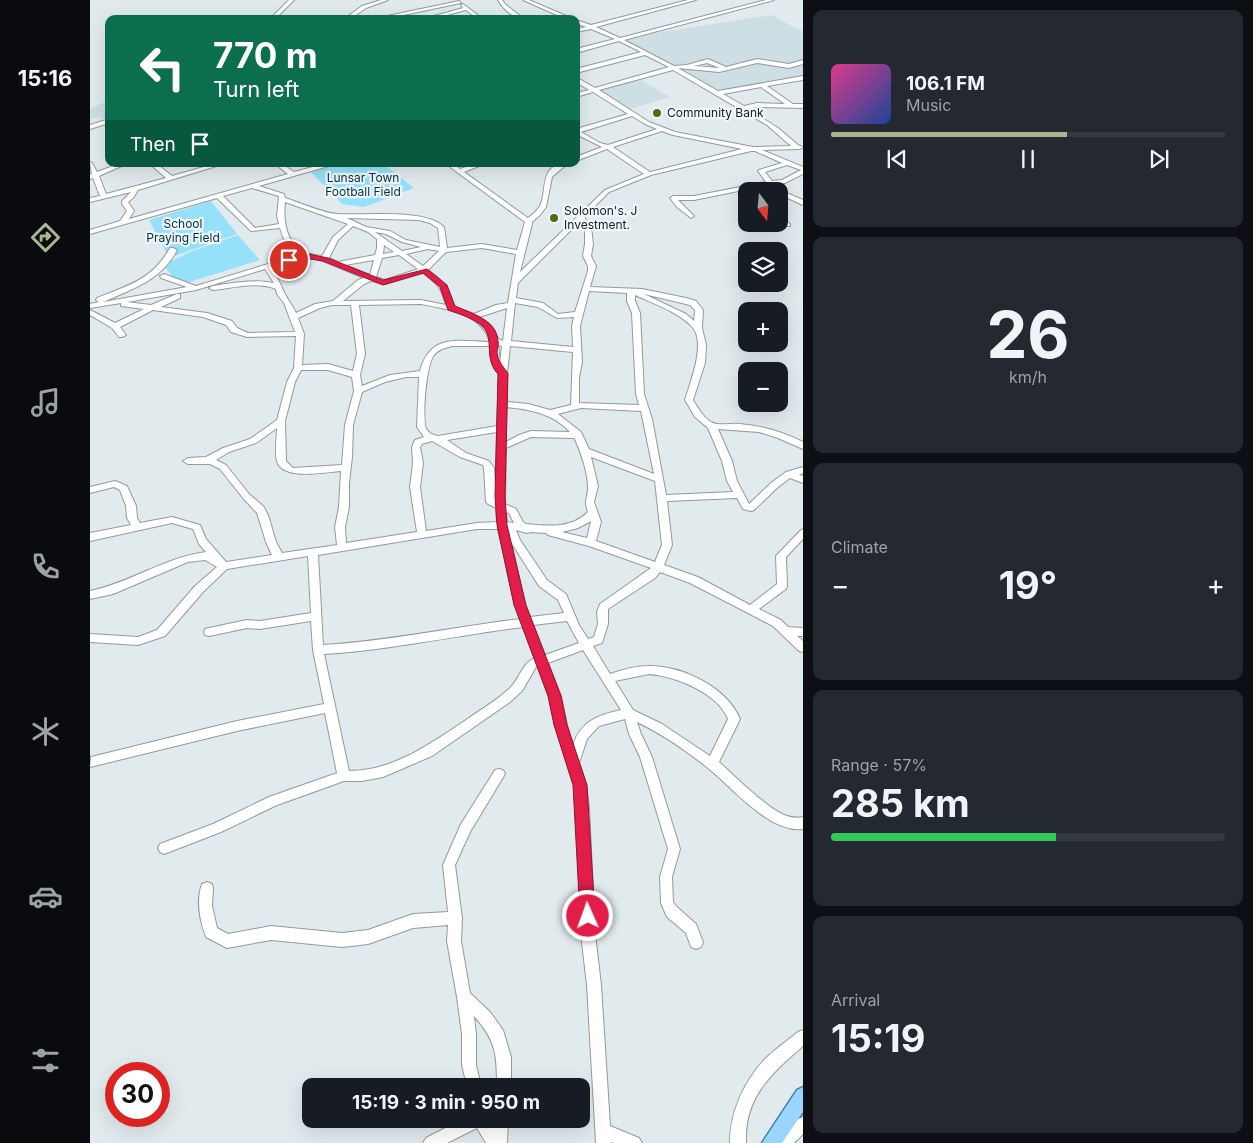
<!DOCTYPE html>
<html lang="en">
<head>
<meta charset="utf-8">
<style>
	body { margin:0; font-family:Inter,sans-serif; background:#242831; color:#f1f3f6; height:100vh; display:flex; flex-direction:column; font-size:19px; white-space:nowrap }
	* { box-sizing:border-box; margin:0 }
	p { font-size:16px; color:#9ea1a6 }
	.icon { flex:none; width:28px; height:28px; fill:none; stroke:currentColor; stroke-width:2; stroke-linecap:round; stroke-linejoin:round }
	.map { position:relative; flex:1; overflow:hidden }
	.side { display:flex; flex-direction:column; gap:10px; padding:10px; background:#0d0f14; width:450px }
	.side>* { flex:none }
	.hud { position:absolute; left:15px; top:15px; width:475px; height:152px; border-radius:10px; box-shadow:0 5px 20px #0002; background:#0b6e4f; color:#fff; overflow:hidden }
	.needle { width:32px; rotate:164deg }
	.fabs { position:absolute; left:648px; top:182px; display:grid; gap:10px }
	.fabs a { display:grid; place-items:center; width:50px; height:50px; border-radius:10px; background:#171b24; box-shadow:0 5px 20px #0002; font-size:25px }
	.speed { position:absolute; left:15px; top:1062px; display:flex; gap:10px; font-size:25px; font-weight:700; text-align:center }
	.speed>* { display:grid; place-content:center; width:65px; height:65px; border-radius:50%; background:#171b24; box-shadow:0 5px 20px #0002; line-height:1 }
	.speed .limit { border:8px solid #d22; background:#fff; color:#111 }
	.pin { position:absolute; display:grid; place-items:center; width:42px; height:42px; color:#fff; margin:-21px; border:2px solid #fff; border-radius:50%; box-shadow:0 1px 5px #0007 }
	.me { position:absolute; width:55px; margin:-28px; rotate:358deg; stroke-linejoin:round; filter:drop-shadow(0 0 4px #0008) }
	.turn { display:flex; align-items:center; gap:18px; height:105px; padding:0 25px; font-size:22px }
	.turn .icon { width:65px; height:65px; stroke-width:2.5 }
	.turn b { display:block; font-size:35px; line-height:42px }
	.then { display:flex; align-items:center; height:48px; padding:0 25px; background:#0003; gap:10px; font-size:19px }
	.big { font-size:38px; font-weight:700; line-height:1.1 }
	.side .card { flex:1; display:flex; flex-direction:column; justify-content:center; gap:8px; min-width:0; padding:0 18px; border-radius:10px; background:#242831 }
	.side .dial { align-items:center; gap:0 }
	.dial b { font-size:65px; line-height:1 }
	.song { display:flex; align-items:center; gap:15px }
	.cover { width:60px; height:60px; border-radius:8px; background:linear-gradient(135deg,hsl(330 70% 55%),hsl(220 70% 35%)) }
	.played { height:5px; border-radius:2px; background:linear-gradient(90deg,#abb591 60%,#363941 60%) }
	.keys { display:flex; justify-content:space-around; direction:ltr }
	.heat { display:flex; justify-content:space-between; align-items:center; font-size:28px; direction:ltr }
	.charge { height:8px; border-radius:4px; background:linear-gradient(90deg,#34c759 57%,#363941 0) }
	.trip { position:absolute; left:212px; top:1078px; width:288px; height:50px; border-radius:10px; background:#171b24; box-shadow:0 5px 20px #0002; font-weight:700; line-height:50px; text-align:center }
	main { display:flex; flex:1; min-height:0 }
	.menu { display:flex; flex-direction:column; width:90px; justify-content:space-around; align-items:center; background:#090b0e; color:#9ea1a6 }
	.menu .icon { width:35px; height:35px }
	.menu .selected { color:#abb591 }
	.menu b { font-size:22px; color:#f1f3f6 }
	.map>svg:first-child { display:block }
	.built { fill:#cddee5 }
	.green { fill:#95e1fa }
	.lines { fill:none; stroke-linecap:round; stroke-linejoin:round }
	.minor-casing { stroke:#929a9d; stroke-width:2 }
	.major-casing { stroke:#4082ae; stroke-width:3 }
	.minor { fill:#fff; fill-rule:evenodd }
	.major { fill:#99d5fd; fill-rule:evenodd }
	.route { fill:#e11d48; stroke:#92132f }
	.poi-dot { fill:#566a16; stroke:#eef7fb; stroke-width:2 }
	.labels { text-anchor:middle; stroke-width:4.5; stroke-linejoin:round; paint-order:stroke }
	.far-poi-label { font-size:12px; fill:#191c1e; stroke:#eef7fb; text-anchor:start }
	.far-park-label { font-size:12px; fill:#013340; stroke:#eef7fb }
</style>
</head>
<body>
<main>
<nav class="menu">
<b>15:16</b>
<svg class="icon selected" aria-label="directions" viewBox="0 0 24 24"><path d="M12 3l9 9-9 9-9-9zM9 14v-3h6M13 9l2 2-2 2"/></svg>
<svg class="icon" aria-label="music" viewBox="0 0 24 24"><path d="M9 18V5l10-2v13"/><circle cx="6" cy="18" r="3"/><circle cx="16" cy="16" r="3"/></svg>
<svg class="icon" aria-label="phone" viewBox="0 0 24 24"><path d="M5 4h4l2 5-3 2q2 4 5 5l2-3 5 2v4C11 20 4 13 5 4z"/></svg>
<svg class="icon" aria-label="climate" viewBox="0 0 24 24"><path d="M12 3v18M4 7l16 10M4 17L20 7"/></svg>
<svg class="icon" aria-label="car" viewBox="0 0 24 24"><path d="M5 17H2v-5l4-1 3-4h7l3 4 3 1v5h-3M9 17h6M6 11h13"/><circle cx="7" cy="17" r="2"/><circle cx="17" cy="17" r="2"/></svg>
<svg class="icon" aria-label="filters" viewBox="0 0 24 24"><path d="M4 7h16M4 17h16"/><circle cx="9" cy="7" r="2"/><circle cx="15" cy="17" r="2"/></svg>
</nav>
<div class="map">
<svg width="713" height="1143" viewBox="0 0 713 1143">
	<rect width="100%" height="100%" fill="#e1eaed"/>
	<path class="built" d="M681 15 713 32V78L627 93 528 39Z
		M547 78 580 97 536 110 504 90Z
		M15 102H19V118H0V109Z"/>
	<path class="green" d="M248 164H293L324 188 274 207 252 204 221 172Z
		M121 201 147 234 79 258 59 220Z
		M148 235 170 260 90 285 73 265 100 252Z"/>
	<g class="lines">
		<g class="minor-casing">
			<path id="minor" d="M199 0H204L185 19H180Z
				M291 0H298L276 8 260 19H254L272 6Z
				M408 0H412L416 5 434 19C424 19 413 9 408 0Z
				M433 0H439L483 19H476Z
				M598 0H606L506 27 530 38 676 0H684L534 40 584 66 597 65 618 59 636 67 667 59 699 64 713 60V64L699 68 667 63 629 72 588 68 628 91 713 76V80L677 86 703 104H713V108L667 107 658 109 688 128 708 145 713 147 710 149 672 150 713 167V174L695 183 685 185 690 190 713 200V205L689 194V191H684L679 185 673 186 604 200H588L604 216 601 218 587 207 580 198 583 196H604L676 182 668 171 669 170 692 163 665 151H661L561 175 519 192 494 217 501 227 503 244 501 256 506 266 500 287 552 289 596 298 606 301 613 310 612 328 616 345 615 363 603 400C608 408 614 419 623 423 630 426 643 423 650 424 673 426 693 432 713 442V449L688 438 669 432 628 429 642 461 647 481 659 504 681 483 696 472 713 467V473L709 475 713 476V483L700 478 688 487 664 510 661 511 653 509 647 498 577 501 582 545 574 565 608 577 660 605 687 584 686 556 710 531 713 529V539L696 557 697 586 696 589 669 609 691 620 698 627 713 628V636H707L713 641V652L709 651 683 626 600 583 570 572 565 578 518 609V624L512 643 503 646 520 674C532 670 545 666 558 666 591 665 637 687 650 719L629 762C646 777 677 809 697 816 703 818 707 818 713 817V829C679 833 643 788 618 768 597 751 572 734 547 722L551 734 562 757 590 849 582 877 583 902 587 907 606 924 613 942 611 947 606 949 601 947 596 933 577 917 571 903 570 877 578 849 550 757 539 734 535 719 509 726 497 739 489 763 496 785 499 808 505 934 511 985 520 1126 549 1138 552 1143H525L521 1142 522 1143H506L497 985 491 934 487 808 484 785 465 725 459 696 448 666 446 667 432 691 420 702 342 756 293 777 272 781H254L187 805 131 832 74 854 70 852 68 848 70 844 123 824 179 797 247 773 235 713 147 731 0 767 1 757 147 721 234 704 223 650 221 621 170 629 157 628 119 636 115 635 114 632 115 629 119 628 157 620 170 621 221 613 218 556 137 569 113 592 75 636 48 645 0 642V634L48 637 67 630 105 586 127 567 115 560 98 562 23 594 0 599V591C40 583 75 557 116 552L109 544 103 529 82 523 0 541V533L41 525 37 518 36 506 30 490 24 487 0 493V487L25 481 37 486 46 506 47 518 50 523 82 517 110 525 116 539 136 562 182 555 176 542 167 513 153 498 130 469 120 464H98L93 461 98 458 116 457 133 448 160 439 187 420 197 382 204 368 206 336 157 337 141 332 136 325 113 317 63 310 30 327 36 335 32 337H29L22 328 0 315V310L25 323 54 309 31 306V303L0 308V304L9 302 6 300 7 298C39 285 62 280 80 248H83L87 250C72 280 42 289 13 302L97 287 71 278 70 276 74 274 106 286 208 255C198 248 193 239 190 228L161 231 127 198 0 234V230L30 221 37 211 32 204V201L41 192 0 202V198L10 196 3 178 0 179V175L2 174 0 162 2 163 7 172 28 164H36L9 176 16 194 76 178 60 164H67L82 176 124 164H133L48 190 43 198 38 202 44 211 39 219 198 174 185 164H192L204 172 234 164H243L242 165 169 186 194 194 195 198C211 203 232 213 247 214 275 216 335 208 354 227L357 248 392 244 427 250 435 222 356 164H363L370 169 385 164H394L374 172 438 218C442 215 447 211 450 206 458 190 448 164 477 164L462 177 456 207 450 215 442 222V224L430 272 515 190 554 174 517 149 486 161V157L512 147 486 134V129L538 114 503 92 486 97V93L499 90 486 82V77L505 88 579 67 555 55 486 73V69L551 52 529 41 486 53V49L525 39 501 29 486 32V29L496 27 486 23V20L501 25ZM617 63 630 68 604 66ZM583 70 677 125 701 146 663 147 585 132 559 122 509 90ZM671 87 695 104 667 103 654 106 633 94ZM542 116 555 124 567 129 518 145 510 143 491 132ZM572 131 583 135 652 149 560 172 523 147ZM697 165 711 170 692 180 682 181 675 172ZM162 188 189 196 187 216 189 224 165 228 133 196ZM195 202 258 224 243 237 232 256C227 255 221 255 217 253 196 246 193 220 195 202ZM257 218 329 220 340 223 348 228 350 247 316 240 300 231 276 227ZM490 221 495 227V244L493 256 498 266V271L485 312 468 314 453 303 426 298 428 283ZM263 226 278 232 287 239V248L285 255 248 262 239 258 248 240ZM285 232 296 234 312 242 331 247 312 251ZM294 245 304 252 293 254ZM392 248 426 254 418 303 406 305 384 314 364 307C358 287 355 282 338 270L356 252ZM338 249 349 251 333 266 316 254ZM309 255 328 269 295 280 286 277 292 258ZM214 257 233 261 274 278 268 280 243 301 225 304 206 313C203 306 197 299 194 292 190 283 187 276 181 267ZM284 260 280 275 255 265ZM175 269 184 283C164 279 144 283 123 286L119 288 123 290C143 288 167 281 186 289L187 294 194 303 205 332 158 333 147 328 142 321 117 313 71 307 90 298V294H87L61 305 37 302 106 290ZM333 273C348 284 351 287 356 305L331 300 253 301 274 284 281 281 295 284ZM499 291 537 293V301L542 313 546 394 549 405 489 403V378L492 362 490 326ZM554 294 600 305 605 310 604 321 596 314ZM545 295C562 303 591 313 603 328 616 344 600 383 595 400L605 417 618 428 632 461 637 481 643 492 576 495 562 419 554 394 550 313 545 301ZM425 303 448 307 467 318 484 317 482 326 483 347 421 341ZM331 304C356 309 392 313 400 342 368 341 340 333 330 371L300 375 272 386 270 375 275 354 269 305ZM242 305H261L267 354 263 371 238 364 212 365 214 334 208 318 230 308ZM417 308 413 341C404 338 406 331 400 325 397 322 392 320 389 317ZM408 345 412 346 410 363ZM362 346H400L402 362 409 374 407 426 348 436 341 434 336 429C332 416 336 366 344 355 349 349 355 348 362 346ZM420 346 483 352 481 405 460 410 438 404 417 402V373ZM211 370H238L262 377 264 391 255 425 252 465 203 468 196 461 195 421 205 382ZM316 377H329L327 427 334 437 325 440 322 447 323 463 320 487 327 532 256 543 255 527 259 507V483L262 457 263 425 272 392 295 382ZM416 407C440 409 464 414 480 432L441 431 429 435 416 442ZM491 408 551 411 564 474 499 449 491 432 468 414ZM187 428C187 436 184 457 188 464 197 480 235 472 251 471L249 507 245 527 247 545 192 553 186 542 179 518 174 507 159 494 136 465 126 460 139 452 166 443ZM407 432 405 496 406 500 404 468 399 461 376 453 357 440ZM441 437 484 438 485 439C491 453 497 470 498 485 499 497 493 498 498 512 481 529 458 526 436 524L433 522 426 509 415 504 416 448ZM342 441 370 457 393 465 394 468 396 502 398 504 406 508 407 522 387 523 336 531 330 487 333 463 330 447 332 444ZM501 457 565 481 572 545 565 562 506 541 511 522 504 502 508 486ZM416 512 419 513 424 523 417 522ZM501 521 497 538 472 532 488 528ZM387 529H408L425 605 430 619C364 627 299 641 233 645L228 555ZM426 530 437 533 441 532 456 533 458 535 499 546 561 568 510 604 507 612 508 624 504 637 498 639 489 625 476 594 457 580 430 540ZM421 542 449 586 468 600 474 613 440 617 435 605ZM477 621 489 643 455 655 443 625ZM433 627 445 658C432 663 430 679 419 689 406 701 390 710 376 720 340 744 303 771 259 771L234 654C301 650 367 635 433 627ZM493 650 531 710C508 715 491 721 483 745L477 725 471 696 458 663ZM559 674C585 676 628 693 638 719L620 756 572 724 543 710 525 681Z
				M369 1 371 3 294 19H283Z
				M373 4 393 19H388L376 10 342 19H333L373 8 371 5Z
				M19 119V123L0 129V125Z
				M689 216 700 224V226H696L689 221Z
				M409 769 413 770 415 774 380 832 365 865 372 918 371 941 380 993 400 1012 413 1030 421 1057V1086H407C407 1055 406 1040 384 1016L386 1034V1065L391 1086H377L372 1065V1034L367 997 357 941 358 925 323 928 278 944 252 947 181 940 137 948 116 937C110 921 106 900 112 884L117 882 122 884 123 888 122 906 127 928 138 934 181 926 252 933 278 930 323 914 358 912 353 865 371 824 405 770Z
				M713 1030V1046C681 1074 654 1097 656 1143H640C640 1112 654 1082 675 1059 685 1049 697 1041 708 1032Z
				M713 1117V1134L704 1143H677L675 1140 678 1135 683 1132H693L708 1119Z
				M373 1119H398L403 1127 404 1119H418L417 1143H396L387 1128 357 1143H333L336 1138Z"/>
		</g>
		<g class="major-casing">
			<path id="major" d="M713 1087V1112L692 1143H672L707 1090Z"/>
		</g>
		<use href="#minor" class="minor"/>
		<use href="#major" class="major"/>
	</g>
	<path class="route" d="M214 253 238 258 293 280 337 269 357 285 365 306C381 313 407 320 408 341 409 345 407 349 407 352 408 361 413 367 418 373L415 496 417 525 436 605 471 696 477 725 497 785 505 916 503 922 498 924 492 922 490 916 483 785 464 725 458 696 424 605 407 525 405 496 408 374C393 358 405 340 393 327 384 318 369 314 358 310L350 287 333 273 293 285 233 261 215 258 199 263 195 260Z"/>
	<g class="poi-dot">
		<circle cx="567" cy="113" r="5"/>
		<circle cx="464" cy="218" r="5"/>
	</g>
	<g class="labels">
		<g class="far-poi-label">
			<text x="577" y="117">Community Bank</text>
			<text x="474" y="215">Solomon's. J<tspan x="474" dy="14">Investment.</tspan></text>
		</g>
		<g class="far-park-label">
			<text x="273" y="182">Lunsar Town<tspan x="273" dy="14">Football Field</tspan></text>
			<text x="93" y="228">School<tspan x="93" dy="14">Praying Field</tspan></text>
		</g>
	</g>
</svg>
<div class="fabs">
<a><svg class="needle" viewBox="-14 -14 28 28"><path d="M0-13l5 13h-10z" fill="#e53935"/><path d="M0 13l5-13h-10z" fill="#9ea1a6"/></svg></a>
<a><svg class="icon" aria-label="layers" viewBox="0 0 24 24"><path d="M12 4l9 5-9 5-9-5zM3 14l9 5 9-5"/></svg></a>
<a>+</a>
<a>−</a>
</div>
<div class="speed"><div class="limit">30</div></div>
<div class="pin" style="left:199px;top:260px;background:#d93025"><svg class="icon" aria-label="arrive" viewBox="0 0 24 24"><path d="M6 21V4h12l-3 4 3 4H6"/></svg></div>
<svg class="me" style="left:498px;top:916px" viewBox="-20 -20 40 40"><circle r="17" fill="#e11d48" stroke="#fff" stroke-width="3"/><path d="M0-11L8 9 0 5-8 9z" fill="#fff"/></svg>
<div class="trip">15:19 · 3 min · 950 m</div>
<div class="hud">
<div class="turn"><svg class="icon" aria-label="left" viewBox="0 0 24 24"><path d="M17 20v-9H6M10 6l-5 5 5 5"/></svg><div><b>770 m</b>Turn left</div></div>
<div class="then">Then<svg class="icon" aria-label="arrive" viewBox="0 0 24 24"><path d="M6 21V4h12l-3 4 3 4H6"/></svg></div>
</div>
</div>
<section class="side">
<div class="card">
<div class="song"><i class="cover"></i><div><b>106.1 FM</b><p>Music</p></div></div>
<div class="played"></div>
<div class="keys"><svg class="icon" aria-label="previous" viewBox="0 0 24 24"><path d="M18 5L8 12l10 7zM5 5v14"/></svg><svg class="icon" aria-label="pause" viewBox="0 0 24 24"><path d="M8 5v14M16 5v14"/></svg><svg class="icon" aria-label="next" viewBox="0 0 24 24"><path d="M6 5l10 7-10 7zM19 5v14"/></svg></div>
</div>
<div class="card dial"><b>26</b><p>km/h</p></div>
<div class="card"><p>Climate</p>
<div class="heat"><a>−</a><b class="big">19°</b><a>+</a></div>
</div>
<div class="card"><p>Range · 57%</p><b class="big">285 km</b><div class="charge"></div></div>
<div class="card"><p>Arrival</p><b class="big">15:19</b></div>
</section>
</main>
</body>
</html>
